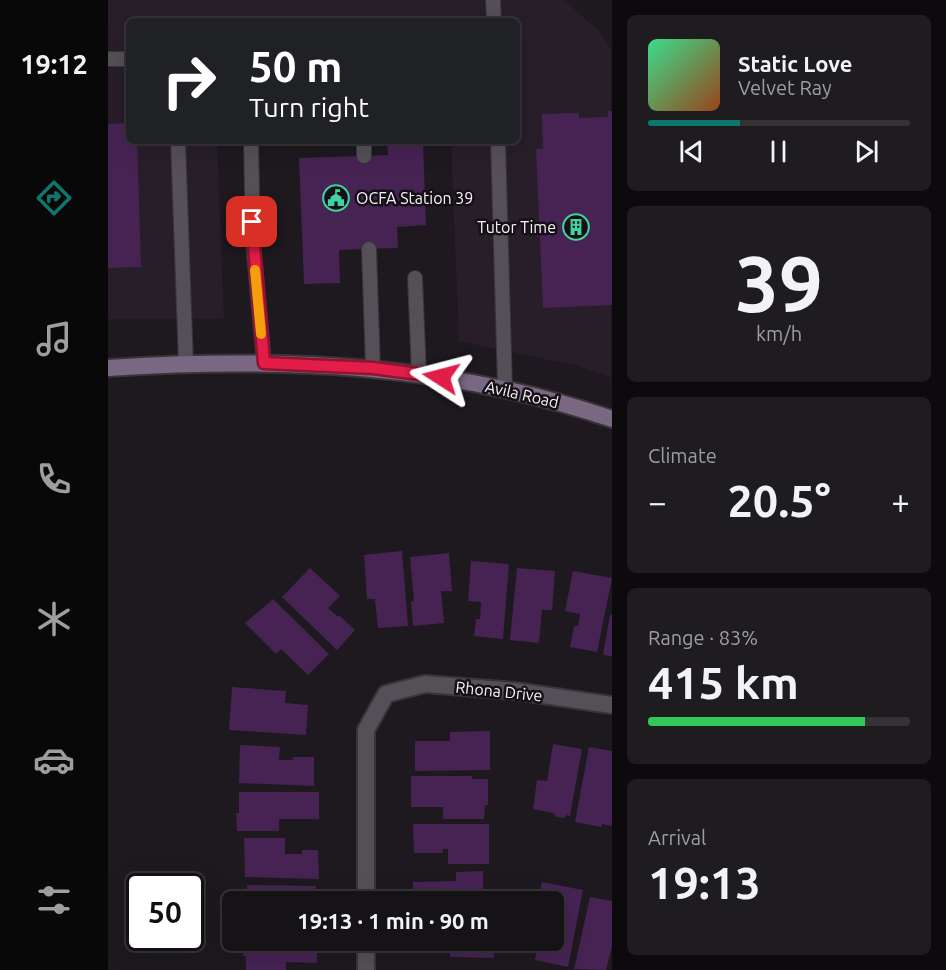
<!DOCTYPE html>
<html lang="en">
<head>
<meta charset="utf-8">
<style>
	body { margin:0; font-family:Ubuntu,sans-serif; background:#1f1c20; color:#f1f3f6; height:100vh; display:flex; flex-direction:column; font-size:22px; white-space:nowrap }
	* { box-sizing:border-box; margin:0 }
	p { font-size:20px; color:#9e9ea1 }
	.icon { flex:none; width:33px; height:33px; fill:none; stroke:currentColor; stroke-width:2; stroke-linecap:round; stroke-linejoin:round }
	.map { position:relative; flex:1; overflow:hidden }
	.sheet { display:flex; flex-direction:column; gap:15px; padding:15px; background:#0c0a0d; width:334px }
	.sheet>* { flex:none }
	.banner { position:absolute; left:18px; top:18px; width:394px; height:126px; border-radius:9px; box-shadow:0 6px 24px #0002,0 0 0 2px #353236; background:#202124; color:#fff; overflow:hidden }
	.speed { position:absolute; left:18px; top:873px; display:flex; gap:12px; font-size:30px; font-weight:700; text-align:center }
	.speed>* { display:grid; place-content:center; width:78px; height:78px; border-radius:50%; background:#161317; box-shadow:0 6px 24px #0002,0 0 0 2px #353236; line-height:1 }
	.speed .limit { border:3px solid #111; border-radius:9px; background:#fff; color:#111 }
	.pin { position:absolute; display:grid; place-items:center; width:51px; height:51px; color:#fff; margin:-26px; border-radius:12px; box-shadow:0 3px 9px #0006 }
	.me { position:absolute; width:66px; margin:-33px; rotate:279deg; stroke-linejoin:round; filter:drop-shadow(0 0 4px #0008) }
	.turn { display:flex; align-items:center; gap:21px; height:126px; padding:0 24px; font-size:27px }
	.turn .icon { width:78px; height:78px; stroke-width:2.5 }
	.turn b { display:block; font-size:42px; line-height:51px }
	.big { font-size:45px; font-weight:700; line-height:1.1 }
	.sheet .tile { flex:1; display:flex; flex-direction:column; justify-content:center; gap:9px; min-width:0; padding:0 21px; border-radius:9px; background:#1f1c20 }
	.sheet .dial { align-items:center; gap:0 }
	.dial b { font-size:78px; line-height:1 }
	.song { display:flex; align-items:center; gap:18px }
	.cover { width:72px; height:72px; border-radius:9px; background:linear-gradient(135deg,hsl(150 70% 55%),hsl(20 70% 35%)) }
	.played { height:6px; border-radius:3px; background:linear-gradient(90deg,#0f766e 35%,#353236 35%) }
	.keys { display:flex; justify-content:space-around; direction:ltr }
	.heat { display:flex; justify-content:space-between; align-items:center; font-size:33px; direction:ltr }
	.charge { height:9px; border-radius:4px; background:linear-gradient(90deg,#34c759 83%,#353236 0) }
	.trip { position:absolute; left:114px; top:891px; width:342px; height:60px; border-radius:9px; background:#161317; box-shadow:0 6px 24px #0002,0 0 0 2px #353236; font-weight:700; line-height:60px; text-align:center }
	main { display:flex; flex:1; min-height:0 }
	.dock { display:flex; flex-direction:column; width:108px; justify-content:space-around; align-items:center; background:#090809; color:#9e9ea1 }
	.dock .icon { width:42px; height:42px }
	.dock .current { color:#0f766e }
	.dock b { font-size:27px; color:#f1f3f6 }
	.map>svg:first-child { display:block }
	.built { fill:#271e2a }
	.building { fill:#462353 }
	.lines { fill:none; stroke-linecap:round; stroke-linejoin:round }
	.service-casing { stroke:#383539; stroke-width:16 }
	.minor-casing { stroke:#383539; stroke-width:20 }
	.secondary-casing { stroke:#383539; stroke-width:20 }
	.service { stroke:#554f57; stroke-width:14 }
	.minor { stroke:#554f57; stroke-width:16 }
	.secondary { stroke:#7a6882; stroke-width:16 }
	.route-casing { stroke:#92132f; stroke-width:15 }
	.route { stroke:#e11d48; stroke-width:10 }
	.slow { stroke:#f59e0b; stroke-width:10 }
	.labels { text-anchor:middle; stroke-width:5; stroke-linejoin:round; paint-order:stroke }
	.poi-label { font-size:16px; fill:#f6f3f8; stroke:#141016; text-anchor:start }
	.street-label { font-size:16px; fill:#f6f3f8; stroke:#141016 }
</style>
</head>
<body>
<main>
<nav class="dock">
<b>19:12</b>
<svg class="icon current" aria-label="directions" viewBox="0 0 24 24"><path d="M12 3l9 9-9 9-9-9zM9 14v-3h6M13 9l2 2-2 2"/></svg>
<svg class="icon" aria-label="music" viewBox="0 0 24 24"><path d="M9 18V5l10-2v13"/><circle cx="6" cy="18" r="3"/><circle cx="16" cy="16" r="3"/></svg>
<svg class="icon" aria-label="phone" viewBox="0 0 24 24"><path d="M5 4h4l2 5-3 2q2 4 5 5l2-3 5 2v4C11 20 4 13 5 4z"/></svg>
<svg class="icon" aria-label="climate" viewBox="0 0 24 24"><path d="M12 3v18M4 7l16 10M4 17L20 7"/></svg>
<svg class="icon" aria-label="car" viewBox="0 0 24 24"><path d="M5 17H2v-5l4-1 3-4h7l3 4 3 1v5h-3M9 17h6M6 11h13"/><circle cx="7" cy="17" r="2"/><circle cx="17" cy="17" r="2"/></svg>
<svg class="icon" aria-label="filters" viewBox="0 0 24 24"><path d="M4 7h16M4 17h16"/><circle cx="9" cy="7" r="2"/><circle cx="15" cy="17" r="2"/></svg>
</nav>
<div class="map">
<svg width="504" height="970" viewBox="0 0 504 970">
	<rect width="100%" height="100%" fill="#1d191f"/>
	<path class="built" d="M0 0H456L490 30 503 49V377L470 366 351 341 343 141H410V21H21V141H109L116 319H0Z"/>
	<path class="building" d="M500 111H504V305L435 308 428 149H435L434 114 471 113V118L500 117Z
		M21 123V141H29L33 267 0 268V124Z
		M279 141H315L318 225 289 227 290 248 231 250 232 283 196 284 191 158 280 155Z
		M294 551 300 626 270 628 267 599H259L256 555Z
		M341 553 344 591H333L336 623 305 626 303 602 306 601 302 557Z
		M363 561 401 564 395 639 366 636 368 619H372L373 602 360 601Z
		M202 568 232 596 220 608 230 617 231 615 247 630 229 650 174 597Z
		M409 568 447 571 444 610H434L431 643 402 640Z
		M465 571 504 578 489 652 462 647 466 626H470L472 614 457 611Z
		M165 599 221 654 200 675 173 649 168 654 137 623Z
		M502 615H504V656L495 655Z
		M124 687 178 691 177 703 200 705 198 735 121 730Z
		M382 731V770L307 771V741H342V732Z
		M445 744 474 749 462 816 459 815 456 818 449 817 445 813 425 809 429 780 439 781Z
		M132 745 172 747 171 760H185V757H206V786L131 783Z
		M481 747 504 751V826L494 824 493 827 467 822Z
		M303 776H364V779H380V805H377L376 819H335V807H303Z
		M131 792H211V819H171V831H129L128 813H131Z
		M305 824H381V864H340V849H335V853H306Z
		M136 838H177V854H194V850H210L211 879 137 877Z
		M375 871V902H305V882L348 881V872Z
		M434 882 475 890 460 967 427 960 431 940H446V902H429Z
		M139 885 208 886V902H139Z
		M482 897 504 901V946L498 970 466 969Z
		M135 940H209V963L178 962V970H138V956H135Z
		M304 940H384L386 958 342 957V947L334 946V949L303 948Z"/>
	<g class="lines">
		<g class="service-casing">
			<path id="service" d="M385 0 386 21
				M0 59H21
				M70 141 78 365
				M143 141 145 242 156 363
				M256 141V156
				M390 141 397 388
				M261 249 265 368
				M307 278 311 374"/>
		</g>
		<g class="minor-casing">
			<path id="minor" d="M258 902V730L278 694 317 684 407 691 504 705
				M258 940V970"/>
		</g>
		<g class="secondary-casing">
			<path id="secondary" d="M0 368C170 357 341 363 504 419"/>
		</g>
		<use href="#service" class="service"/>
		<use href="#minor" class="minor"/>
		<use href="#secondary" class="secondary"/>
	</g>
	<g class="lines">
		<g class="route-casing">
			<path id="route" d="M144 222 156 363 265 368 333 377"/>
		</g>
		<use href="#route" class="route"/>
		<path class="slow" d="M147 270 153 334"/>
	</g>
	<defs>
		<g id="civic-ring" transform="scale(1.35)"><circle r="9.5" fill="#141016" stroke="#3ed4a3" stroke-width="1.5"/><path d="M-.6-6.5H3V-4.5H.6V-3L4-1V1h2V6H-6V1h2V-1L-.6-3ZM-1.2 2.5V6h2.4V2.5Z" fill="#3ed4a3"/></g>
		<g id="building-ring" transform="scale(1.35)"><circle r="9.5" fill="#141016" stroke="#3ed4a3" stroke-width="1.5"/><path d="M-4-6H4V6H1V3H-1V6H-4ZM-2.5-4.3h1.7v1.8h-1.7ZM.8-4.3h1.7v1.8H.8ZM-2.5-1h1.7V.8h-1.7ZM.8-1h1.7V.8H.8Z" fill="#3ed4a3"/></g>
	</defs>
	<g fill-rule="evenodd">
		<use href="#civic-ring" x="228" y="198"/>
		<use href="#building-ring" x="468" y="227"/>
	</g>
	<g class="labels">
		<g class="poi-label">
			<text x="248" y="204">OCFA Station 39</text>
			<text x="448" y="233" text-anchor="end">Tutor Time</text>
		</g>
		<g class="street-label">
			<text transform="translate(414 394) rotate(13)" y="6">Avila Road</text>
			<text transform="translate(391 691) rotate(6)" y="6">Rhona Drive</text>
		</g>
	</g>
</svg>
<div class="speed"><div class="limit">50</div></div>
<div class="pin" style="left:144px;top:222px;background:#d93025"><svg class="icon" aria-label="arrive" viewBox="0 0 24 24"><path d="M6 21V4h12l-3 4 3 4H6"/></svg></div>
<svg class="me" style="left:333px;top:377px" viewBox="-20 -20 40 40"><path d="M0-17L14 15 0 8-14 15z" fill="#e11d48" stroke="#fff" stroke-width="4"/></svg>
<div class="trip">19:13 · 1 min · 90 m</div>
<div class="banner">
<div class="turn"><svg class="icon" aria-label="right" viewBox="0 0 24 24"><path d="M7 20v-9h11M14 6l5 5-5 5"/></svg><div><b>50 m</b>Turn right</div></div>
</div>
</div>
<section class="sheet">
<div class="tile">
<div class="song"><i class="cover"></i><div><b>Static Love</b><p>Velvet Ray</p></div></div>
<div class="played"></div>
<div class="keys"><svg class="icon" aria-label="previous" viewBox="0 0 24 24"><path d="M18 5L8 12l10 7zM5 5v14"/></svg><svg class="icon" aria-label="pause" viewBox="0 0 24 24"><path d="M8 5v14M16 5v14"/></svg><svg class="icon" aria-label="next" viewBox="0 0 24 24"><path d="M6 5l10 7-10 7zM19 5v14"/></svg></div>
</div>
<div class="tile dial"><b>39</b><p>km/h</p></div>
<div class="tile"><p>Climate</p>
<div class="heat"><a>−</a><b class="big">20.5°</b><a>+</a></div>
</div>
<div class="tile"><p>Range · 83%</p><b class="big">415 km</b><div class="charge"></div></div>
<div class="tile"><p>Arrival</p><b class="big">19:13</b></div>
</section>
</main>
</body>
</html>
